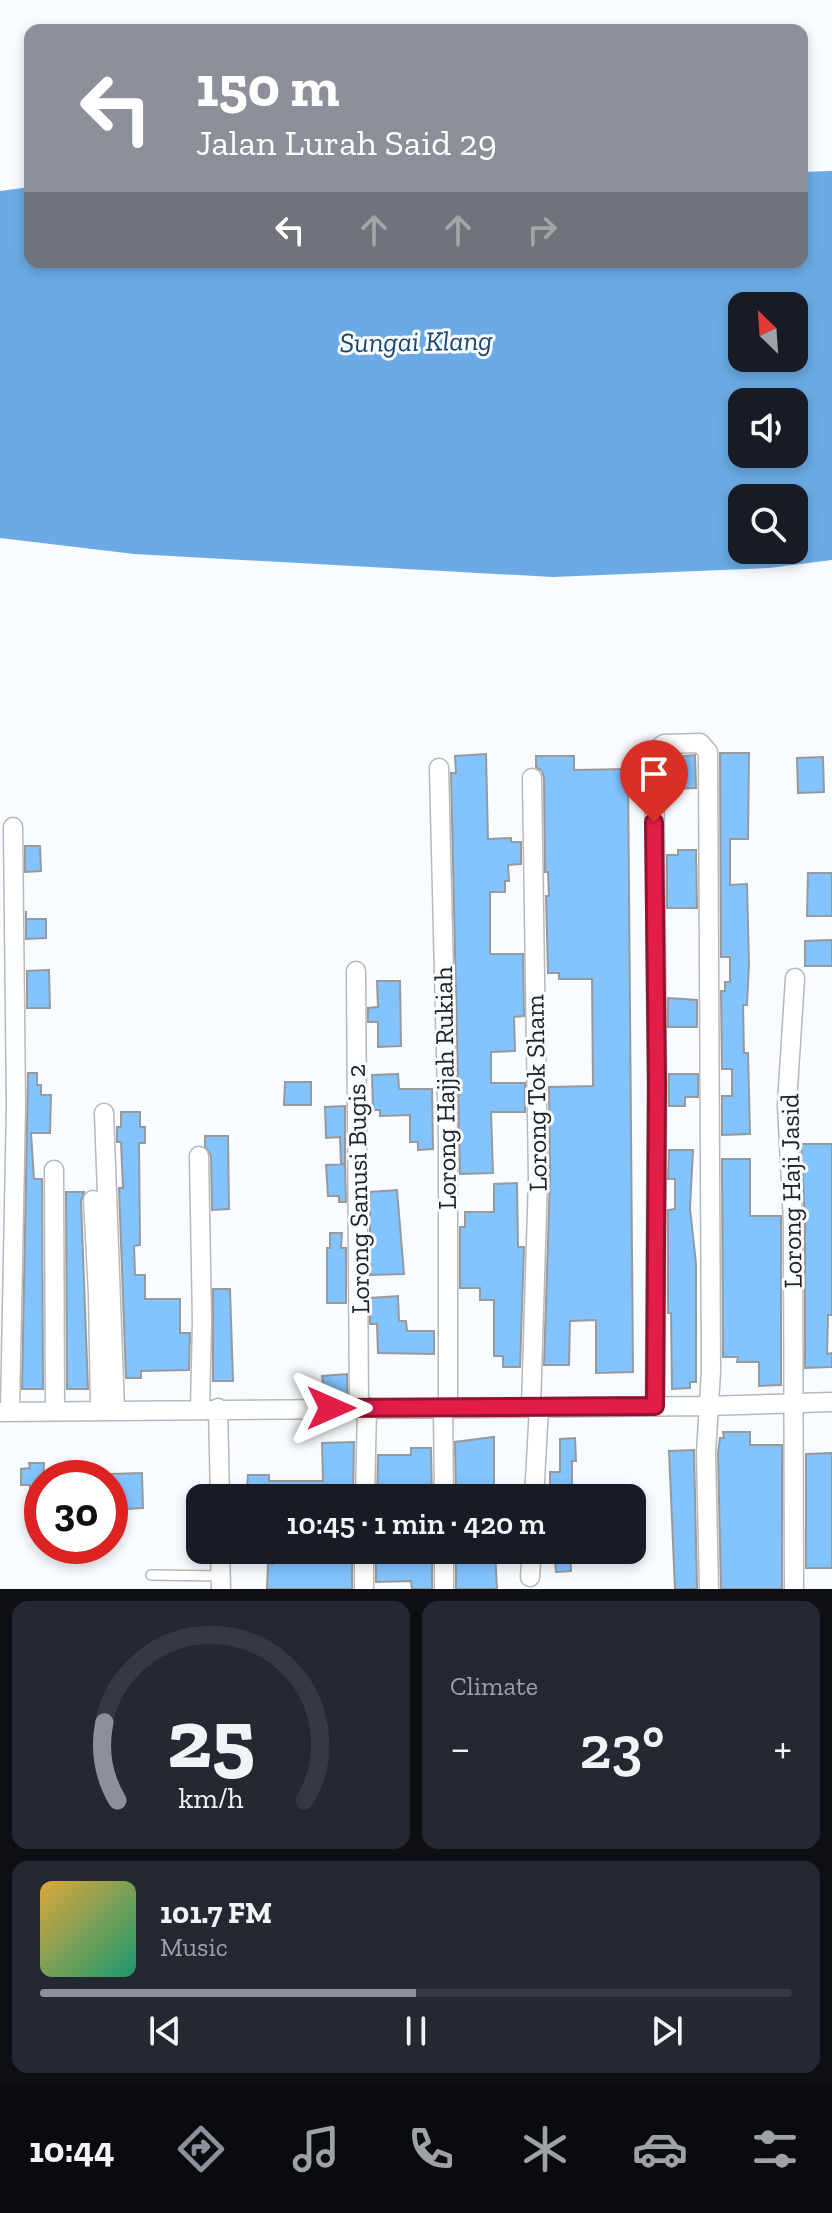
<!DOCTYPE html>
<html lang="en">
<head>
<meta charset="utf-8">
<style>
	body { margin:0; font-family:"Zilla Slab",serif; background:#242831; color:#f1f3f6; height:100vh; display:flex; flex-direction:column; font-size:30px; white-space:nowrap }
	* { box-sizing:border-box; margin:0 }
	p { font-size:26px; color:#9ea1a6 }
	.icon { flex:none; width:44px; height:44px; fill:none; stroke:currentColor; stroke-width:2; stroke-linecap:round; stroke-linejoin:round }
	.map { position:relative; height:1589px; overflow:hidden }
	.sheet { display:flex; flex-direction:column; gap:12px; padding:12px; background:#0d0f14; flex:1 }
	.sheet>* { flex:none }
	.guide { position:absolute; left:24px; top:24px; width:784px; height:244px; border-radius:16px; box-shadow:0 4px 12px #0003; background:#8c9099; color:#fff; overflow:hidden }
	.needle { width:52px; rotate:335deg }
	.fabs { position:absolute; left:728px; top:292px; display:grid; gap:16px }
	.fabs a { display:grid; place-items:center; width:80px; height:80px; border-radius:16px; background:#171b24; box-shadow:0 4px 12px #0003; font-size:40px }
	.speed { position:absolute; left:24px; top:1460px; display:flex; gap:16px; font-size:40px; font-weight:700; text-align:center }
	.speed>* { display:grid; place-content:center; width:104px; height:104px; border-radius:50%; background:#171b24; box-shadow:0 4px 12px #0003; line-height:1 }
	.speed .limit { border:12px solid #d22; background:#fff; color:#111 }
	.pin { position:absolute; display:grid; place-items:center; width:68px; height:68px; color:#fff; margin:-82px -34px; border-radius:50% 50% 50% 0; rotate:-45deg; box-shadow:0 0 8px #0007 }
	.pin .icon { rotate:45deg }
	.me { position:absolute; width:88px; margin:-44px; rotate:90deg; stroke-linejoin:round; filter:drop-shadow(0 0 6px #0008) }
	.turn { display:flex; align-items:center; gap:28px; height:168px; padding:0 40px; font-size:36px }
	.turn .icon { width:104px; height:104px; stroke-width:2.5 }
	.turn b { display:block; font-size:56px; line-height:68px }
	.lanes { display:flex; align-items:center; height:76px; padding:0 40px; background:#0003; justify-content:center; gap:40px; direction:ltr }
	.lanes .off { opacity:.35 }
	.big { font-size:60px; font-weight:600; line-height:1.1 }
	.sheet .widget { flex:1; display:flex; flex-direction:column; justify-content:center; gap:12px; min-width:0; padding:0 28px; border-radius:16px; background:#242831 }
	.sheet .dial { align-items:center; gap:0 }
	.dial svg { height:208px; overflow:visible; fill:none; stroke:#363941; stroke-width:7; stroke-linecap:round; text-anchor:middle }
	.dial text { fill:#f1f3f6; stroke:none }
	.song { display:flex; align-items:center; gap:24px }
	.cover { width:96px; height:96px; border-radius:12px; background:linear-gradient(135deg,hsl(40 70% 55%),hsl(160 70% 35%)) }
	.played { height:8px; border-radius:4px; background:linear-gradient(90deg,#8c9099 50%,#363941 50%) }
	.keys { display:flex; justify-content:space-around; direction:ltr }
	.heat { display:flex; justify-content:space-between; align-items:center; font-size:44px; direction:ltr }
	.sheet .tiles { flex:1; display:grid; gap:12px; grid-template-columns:1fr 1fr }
	.widget:last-child { grid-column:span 2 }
	.trip { position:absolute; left:186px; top:1484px; width:460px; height:80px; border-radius:16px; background:#171b24; box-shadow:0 4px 12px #0003; font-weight:600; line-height:80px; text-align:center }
	.menu { display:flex; height:128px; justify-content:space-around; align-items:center; background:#090b0e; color:#9ea1a6 }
	.menu .icon { width:56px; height:56px }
	.menu .current { color:#8c9099 }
	.menu b { font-size:36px; color:#f1f3f6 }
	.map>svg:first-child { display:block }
	.water { fill:#6baae4; fill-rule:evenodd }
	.building { fill:#83c3fe; stroke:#979a9d; stroke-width:2 }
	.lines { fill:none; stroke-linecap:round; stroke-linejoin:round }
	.service-casing { stroke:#b6b9bc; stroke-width:12 }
	.minor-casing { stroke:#b6b9bc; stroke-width:21 }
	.service { stroke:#fff; stroke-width:9 }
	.minor { stroke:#fff; stroke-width:18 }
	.route-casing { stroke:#92132f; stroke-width:20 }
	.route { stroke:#e11d48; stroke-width:14 }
	.labels { text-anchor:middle; stroke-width:6; stroke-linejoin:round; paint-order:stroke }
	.street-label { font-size:26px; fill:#212223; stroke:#f8fbff }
	.water-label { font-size:28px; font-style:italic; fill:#19466d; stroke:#f8fbff }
</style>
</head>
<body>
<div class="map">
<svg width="832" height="1589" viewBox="0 0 832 1589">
	<rect width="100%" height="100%" fill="#f8fbff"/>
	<path class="water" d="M832 171V560L769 568 553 577 134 554 0 538V191L30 187V262H802V172ZM742 306H794V358H742ZM742 402H794V454H742ZM742 498H794V550H742Z"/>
	<path class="building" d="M720 753H749L748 839H730V885L747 884 749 964 747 1005H743L744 1053H748L750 1134 722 1135V1096H732V1069H722L721 991H725V982H730V957H721Z
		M486 754 488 839 511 838V842H521V864L508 865 509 881H505V892H490V954H523L524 1016 514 1017 515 1051 491 1052V1083H525V1112H491L493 1173 460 1174 451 773H456L455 756Z
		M695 755 696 788 666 789V758Z
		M536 756H574V770L628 769 633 1372 596 1373V1320L570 1321 569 1365H544L550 1178 549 1087 593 1086 592 979H559V973H548L546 896H549L548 872H545L544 778 542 771 536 767Z
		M823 757 824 792 798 793 797 758Z
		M25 846H40L41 871 25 872Z
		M678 850H696L697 908H667V855H678Z
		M808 873H832V916H807Z
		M26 911V919H46V938L26 939Z
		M832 940V966H805V941Z
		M49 970 50 1008H27V971Z
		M377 981H400L401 1046 378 1047V1022H368V1008L378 1007Z
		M668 998 697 1000V1027H668Z
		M28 1073H37V1085H41V1095H51L50 1133H31L34 1179H42L43 1389H22Z
		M398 1074 399 1089H432L433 1149 418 1150V1142H410V1115L380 1116V1110H373L372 1075Z
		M669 1074H698V1097H685V1106H669Z
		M285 1082H311V1105H284Z
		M345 1106V1163L341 1164 340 1137 326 1138 325 1107Z
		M121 1112H140V1127H145V1143H139L140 1245 134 1246 135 1275H145V1299H180V1333H190L189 1370 141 1371V1378H126L119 1188H123L121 1142H117V1127H121Z
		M205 1136H228L229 1209 212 1210 211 1156 205 1146Z
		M801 1144H832V1315H828L827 1354 832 1353V1367L805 1368V1223Z
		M669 1150H693L690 1208 696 1264V1382H690V1388L672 1389 671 1313H668V1210L675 1209V1179H668Z
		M722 1159H750V1216H781V1385L759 1386V1362H737L738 1357H723Z
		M345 1164 346 1202H339V1196H328L326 1165Z
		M517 1183 518 1247H524L520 1367H503V1356H494V1300H480V1288H460V1227H465V1212H494V1184Z
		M397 1190 404 1274 370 1275V1192Z
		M66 1192H84L81 1201 88 1389H67Z
		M330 1233H342L341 1248H346V1303H327V1248H330Z
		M213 1289H230L233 1381H213Z
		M398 1296 399 1321H406L407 1331H434V1354L378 1353 377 1324H370V1298Z
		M347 1374V1397H325L322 1376Z
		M723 1432H750V1445H782V1589H721L718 1453 720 1438H724Z
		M494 1437V1498H456L455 1442Z
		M575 1438 576 1461H572V1498H550V1472H560V1439Z
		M354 1442 353 1498H246L248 1475H269V1481H323L322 1443Z
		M411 1448H431L432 1498H377L378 1455H411Z
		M694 1450 697 1589H675L669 1451Z
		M832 1453V1568H806V1454Z
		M29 1463H44L42 1502H30V1485H21V1469L30 1468Z
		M142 1473 143 1508 110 1510V1474Z
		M274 1550H291V1555L322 1556V1550H342V1556H352V1589H267L268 1563 273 1564Z
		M385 1550H432V1589H412L411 1581 376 1582V1553H384Z
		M456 1550H495L497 1589H456Z
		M554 1550H570L571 1571 556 1572Z"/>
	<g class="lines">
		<g class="service-casing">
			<path id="service" d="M151 1575 221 1576"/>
		</g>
		<g class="minor-casing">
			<path id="minor" d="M439 768 448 1137V1407
				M356 971 359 1407
				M104 1113 115 1409
				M199 1156 202 1322 200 1408
				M54 1170 55 1411
				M93 1200 98 1294 100 1409
				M655 1406 657 1085 654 752 664 744 700 743 708 752 711 1371 706 1453 709 1589
				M443 1407 444 1498
				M531 1407 538 1178 532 778
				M218 1408 220 1498
				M10 1411 16 1106 13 827
				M0 1412 708 1406 832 1402
				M365 1498 367 1407
				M534 1498 539 1407
				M220 1550 221 1589
				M444 1550V1589
				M530 1577 532 1550
				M364 1589V1550
				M794 1589 793 1223 787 1104 795 978"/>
		</g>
		<use href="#service" class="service"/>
		<use href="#minor" class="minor"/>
	</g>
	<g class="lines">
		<g class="route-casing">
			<path id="route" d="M331 1408 655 1406 657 1085 654 822"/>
		</g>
		<use href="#route" class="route"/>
	</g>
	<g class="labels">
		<g class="street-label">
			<text transform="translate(445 1088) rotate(-91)" y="9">Lorong Hajjah Rukiah</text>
			<text transform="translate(536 1093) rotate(-91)" y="9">Lorong Tok Sham</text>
			<text transform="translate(358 1189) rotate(-91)" y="9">Lorong Sanusi Bugis 2</text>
			<text transform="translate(791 1191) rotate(-91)" y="9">Lorong Haji Jasid</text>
		</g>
		<g class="water-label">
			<text transform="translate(416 341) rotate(-1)" y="10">Sungai Klang</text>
		</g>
	</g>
</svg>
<div class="fabs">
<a><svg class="needle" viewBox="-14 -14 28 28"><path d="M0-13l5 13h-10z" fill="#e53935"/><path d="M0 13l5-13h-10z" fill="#9ea1a6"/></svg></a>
<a><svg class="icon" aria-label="sound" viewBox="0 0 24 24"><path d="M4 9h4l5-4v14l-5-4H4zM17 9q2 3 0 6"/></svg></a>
<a><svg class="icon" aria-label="search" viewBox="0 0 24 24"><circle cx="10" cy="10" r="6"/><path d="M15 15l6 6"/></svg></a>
</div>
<div class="speed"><div class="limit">30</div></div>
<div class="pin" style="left:654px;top:822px;background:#d93025"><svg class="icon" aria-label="arrive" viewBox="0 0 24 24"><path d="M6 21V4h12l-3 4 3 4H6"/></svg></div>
<svg class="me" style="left:331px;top:1408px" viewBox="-20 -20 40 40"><path d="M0-17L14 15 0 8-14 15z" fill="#e11d48" stroke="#fff" stroke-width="4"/></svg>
<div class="trip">10:45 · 1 min · 420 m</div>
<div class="guide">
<div class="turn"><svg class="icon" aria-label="left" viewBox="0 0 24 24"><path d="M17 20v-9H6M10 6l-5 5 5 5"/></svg><div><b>150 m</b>Jalan Lurah Said 29</div></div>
<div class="lanes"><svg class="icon" aria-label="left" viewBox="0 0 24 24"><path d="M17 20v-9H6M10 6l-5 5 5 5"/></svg><svg class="icon off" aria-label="ahead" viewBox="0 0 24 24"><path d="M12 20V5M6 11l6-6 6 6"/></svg><svg class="icon off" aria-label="ahead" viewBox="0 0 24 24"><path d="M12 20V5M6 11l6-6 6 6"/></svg><svg class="icon off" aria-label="right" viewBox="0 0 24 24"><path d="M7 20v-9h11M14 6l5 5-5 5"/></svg></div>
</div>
</div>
<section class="sheet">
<div class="tiles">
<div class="widget dial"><svg viewBox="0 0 100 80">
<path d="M14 69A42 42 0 1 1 86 69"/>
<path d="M14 69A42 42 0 0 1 9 39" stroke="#8c9099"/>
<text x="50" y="56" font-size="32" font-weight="700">25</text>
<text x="50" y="72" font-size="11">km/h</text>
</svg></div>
<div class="widget"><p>Climate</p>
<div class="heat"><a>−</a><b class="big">23°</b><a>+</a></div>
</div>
<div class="widget">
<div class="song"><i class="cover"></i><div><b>101.7 FM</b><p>Music</p></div></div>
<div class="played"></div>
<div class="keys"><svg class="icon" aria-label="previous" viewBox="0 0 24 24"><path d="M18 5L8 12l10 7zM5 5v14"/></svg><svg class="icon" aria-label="pause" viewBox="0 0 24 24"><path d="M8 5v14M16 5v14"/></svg><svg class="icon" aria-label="next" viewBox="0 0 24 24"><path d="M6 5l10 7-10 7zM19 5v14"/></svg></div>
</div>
</div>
</section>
<nav class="menu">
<b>10:44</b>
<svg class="icon current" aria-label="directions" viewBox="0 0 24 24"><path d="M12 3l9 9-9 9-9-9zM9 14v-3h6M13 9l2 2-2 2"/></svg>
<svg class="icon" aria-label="music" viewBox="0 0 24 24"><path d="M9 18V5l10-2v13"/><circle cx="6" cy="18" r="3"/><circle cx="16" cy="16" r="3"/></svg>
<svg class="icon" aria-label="phone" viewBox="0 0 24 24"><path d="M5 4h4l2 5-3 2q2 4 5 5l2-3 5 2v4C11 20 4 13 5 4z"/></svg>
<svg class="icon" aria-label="climate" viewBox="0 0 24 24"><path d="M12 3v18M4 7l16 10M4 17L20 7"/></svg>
<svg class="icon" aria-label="car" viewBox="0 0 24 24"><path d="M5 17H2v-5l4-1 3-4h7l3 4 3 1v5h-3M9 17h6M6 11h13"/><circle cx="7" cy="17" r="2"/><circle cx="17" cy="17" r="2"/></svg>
<svg class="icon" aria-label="filters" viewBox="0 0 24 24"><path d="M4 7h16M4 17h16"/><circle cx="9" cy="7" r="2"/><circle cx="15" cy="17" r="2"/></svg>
</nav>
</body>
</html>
